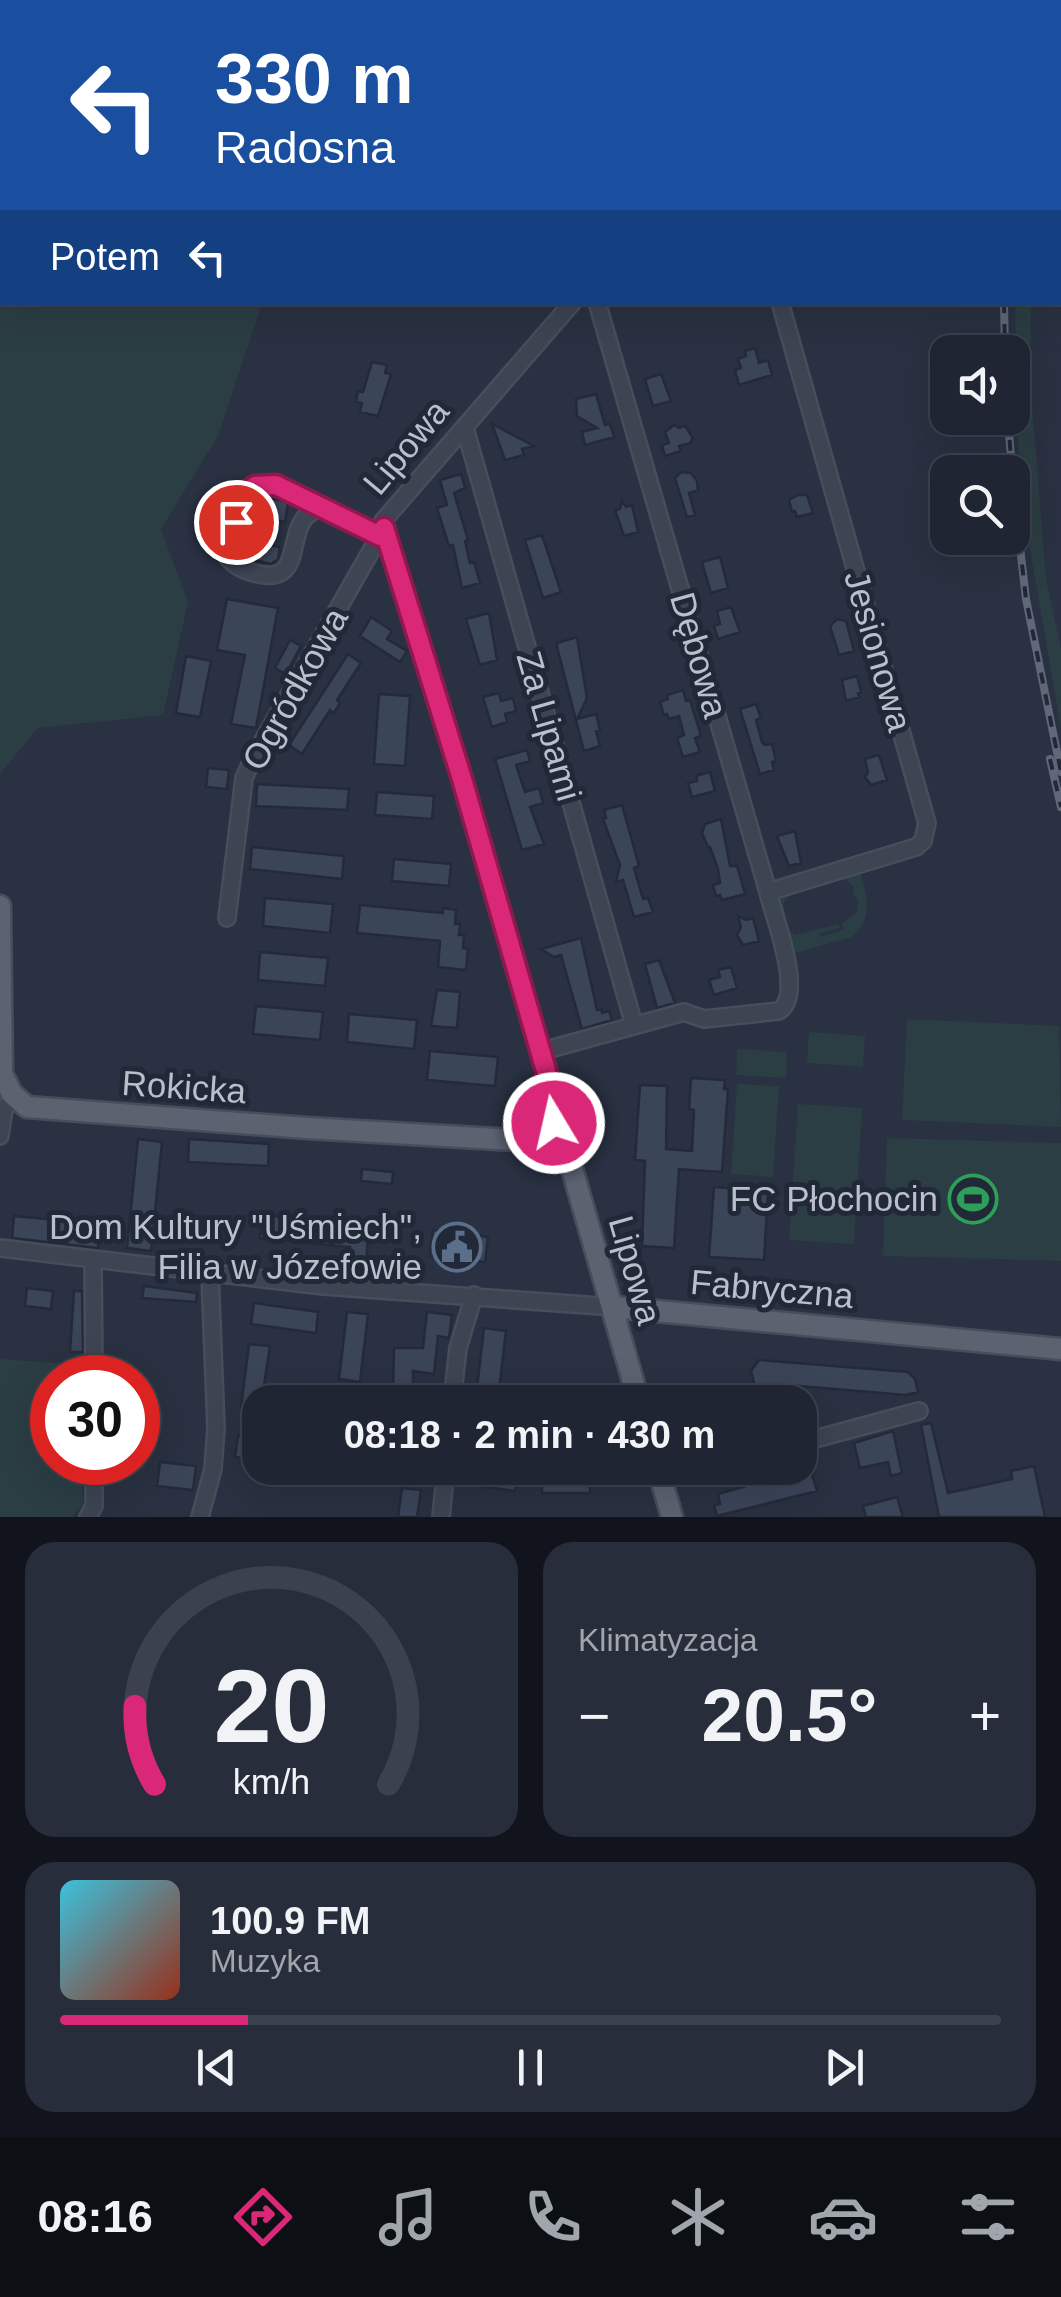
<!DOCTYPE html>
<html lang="pl">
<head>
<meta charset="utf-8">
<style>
	body { margin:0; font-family:Arial,sans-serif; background:#272d3a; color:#f1f3f6; height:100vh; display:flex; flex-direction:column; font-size:38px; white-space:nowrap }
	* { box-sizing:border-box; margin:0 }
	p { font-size:32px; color:#a1a5ac }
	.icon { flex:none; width:55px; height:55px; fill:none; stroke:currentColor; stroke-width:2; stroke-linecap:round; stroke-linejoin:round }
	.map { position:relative; height:1517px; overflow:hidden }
	.details { display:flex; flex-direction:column; gap:25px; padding:25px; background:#11141c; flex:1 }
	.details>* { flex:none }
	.banner { position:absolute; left:0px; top:0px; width:1062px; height:305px; box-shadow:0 10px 40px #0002,0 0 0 2px #3c424d; background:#1a4fa0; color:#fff; overflow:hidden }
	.controls { position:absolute; left:930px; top:335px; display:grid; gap:20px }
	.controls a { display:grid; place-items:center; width:100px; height:100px; border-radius:20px; background:#1f2532; box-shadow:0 10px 40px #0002,0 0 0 2px #3c424d; font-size:50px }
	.speed { position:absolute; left:30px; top:1355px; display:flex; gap:20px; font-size:50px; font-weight:700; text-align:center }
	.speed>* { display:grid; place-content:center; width:130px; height:130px; border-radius:50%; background:#1f2532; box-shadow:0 10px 40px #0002,0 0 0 2px #3c424d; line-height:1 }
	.speed .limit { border:15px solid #d22; background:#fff; color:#111 }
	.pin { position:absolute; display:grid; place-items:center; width:85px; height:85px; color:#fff; margin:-42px; border:5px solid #fff; border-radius:50%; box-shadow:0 2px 10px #0007 }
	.me { position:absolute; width:110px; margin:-55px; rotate:351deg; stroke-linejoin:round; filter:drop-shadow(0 0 8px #0008) }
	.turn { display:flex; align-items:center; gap:35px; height:210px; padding:0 50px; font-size:45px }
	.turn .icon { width:130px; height:130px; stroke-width:2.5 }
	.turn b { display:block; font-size:70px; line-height:85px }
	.then { display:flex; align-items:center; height:95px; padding:0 50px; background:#0003; gap:20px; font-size:38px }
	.big { font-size:75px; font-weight:700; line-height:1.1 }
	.details .tile { flex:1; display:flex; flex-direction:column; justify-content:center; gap:15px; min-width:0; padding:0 35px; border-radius:30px; background:#272d3a }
	.details .dial { align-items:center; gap:0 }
	.dial svg { height:260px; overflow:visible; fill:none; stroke:#3c424d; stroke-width:7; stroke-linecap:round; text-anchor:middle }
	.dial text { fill:#f1f3f6; stroke:none }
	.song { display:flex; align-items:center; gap:30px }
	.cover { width:120px; height:120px; border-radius:15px; background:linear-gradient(135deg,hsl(190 70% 55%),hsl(10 70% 35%)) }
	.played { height:10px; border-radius:5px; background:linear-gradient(90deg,#db2777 20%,#3c424d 20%) }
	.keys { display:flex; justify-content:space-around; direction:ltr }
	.heat { display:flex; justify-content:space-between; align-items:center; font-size:55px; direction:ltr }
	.details .tiles { flex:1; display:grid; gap:25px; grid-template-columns:1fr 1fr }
	.tile:last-child { grid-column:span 2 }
	.trip { position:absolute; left:242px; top:1385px; width:575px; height:100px; border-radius:30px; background:#1f2532; box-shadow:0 10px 40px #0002,0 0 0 2px #3c424d; font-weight:700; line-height:100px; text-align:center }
	.menu { display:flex; height:160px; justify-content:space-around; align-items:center; background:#0c0f14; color:#a1a5ac }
	.menu .icon { width:70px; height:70px }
	.menu .on { color:#db2777 }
	.menu b { font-size:45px; color:#f1f3f6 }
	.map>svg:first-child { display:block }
	.green { fill:#2b3e43 }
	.building { fill:#3b4558; stroke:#242a39; stroke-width:2.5 }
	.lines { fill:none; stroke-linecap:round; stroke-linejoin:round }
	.minor-casing { stroke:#474d5b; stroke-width:20 }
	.major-casing { stroke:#474d5b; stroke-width:25 }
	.minor { stroke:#3d4452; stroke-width:15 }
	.major { stroke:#5b6371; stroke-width:20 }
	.rail-casing { stroke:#5f6778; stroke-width:8 }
	.rail { stroke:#212837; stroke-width:4; stroke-dasharray:11; stroke-linecap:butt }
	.route-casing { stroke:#8e194d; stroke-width:25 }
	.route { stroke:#db2777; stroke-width:18 }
	.labels { text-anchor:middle; stroke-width:10; stroke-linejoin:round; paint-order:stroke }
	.street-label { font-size:35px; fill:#babfcc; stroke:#212837 }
	.poi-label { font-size:35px; fill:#babfcc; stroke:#212837; text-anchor:end }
</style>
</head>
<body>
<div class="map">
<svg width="1061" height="1517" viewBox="0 0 1061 1517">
	<rect width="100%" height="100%" fill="#293142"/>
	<path class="green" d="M0 0H282L2 2V302L262 303 218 436 161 529 188 602 163 715 38 728 0 774Z
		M1015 303H1031L1030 379 1046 579 1061 649V728L1019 486Z
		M859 867C866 893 875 917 852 937L788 955 776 901 780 894 791 892 783 905 788 929 795 935 838 924 840 928 818 934 819 937 844 930 842 923 857 913 858 900 853 894 854 887 843 877Z
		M907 1019 1059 1026 1061 1127 902 1120Z
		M809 1032 865 1036 863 1067 807 1063Z
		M737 1049 787 1052 786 1078 736 1075Z
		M737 1084 779 1086 773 1177 731 1174Z
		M798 1104 862 1108 854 1244 789 1240Z
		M887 1138 1061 1143V1261L883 1256Z
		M0 1359 82 1365V1377L52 1378V1462L82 1463 83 1505 72 1517H0Z"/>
	<path class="building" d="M755 348 759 363 768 360 772 375 739 385 735 370 741 368 738 359 746 356 745 351Z
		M372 362 387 365 385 373 391 374 378 416 360 412 362 403 356 402 358 391 363 392Z
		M661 374 671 401 653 406 645 379Z
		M596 394 605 425 610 424 614 437 585 445 582 432 597 428 577 416 576 399Z
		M492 424 534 446 522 449 524 455 505 460Z
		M674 425 679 428 685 426 693 438 690 443 679 446 681 451 665 456 662 445 669 443 665 432Z
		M681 472 691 473 697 481 698 490 689 493 695 515 687 517 675 478Z
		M461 474 465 488 454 493 468 540 465 541 470 563 474 562 480 583 462 588 453 545 449 546 437 508 447 505 440 480Z
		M798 495H807L813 513 797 517 795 511 792 512 789 500Z
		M261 496 288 502 285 522 251 515 255 500Z
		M622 501 626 507 632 505 638 532 624 536 615 510 620 509Z
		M542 535 561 592 543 598 525 540Z
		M246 541 280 547 278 559 271 564 245 558Z
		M720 557 728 588 711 593 702 562Z
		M227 599 278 608 256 728 231 724 245 655 217 650Z
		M731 607 740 632 718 639 714 626 720 624 717 611Z
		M489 613 497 660 480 665 466 619Z
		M371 617 392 631 387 639 407 651 400 662 360 636Z
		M837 619 846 621 854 651 839 655 830 626Z
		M577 637 587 698 577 719 596 714 600 730 596 731 600 746 584 751 557 647V643Z
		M290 640 301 646 286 674 275 668Z
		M348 654 361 663 337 700 340 703 334 713 330 710 302 754 289 745Z
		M186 656 211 661 200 717 176 713Z
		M857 676 861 692 858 693 859 697 846 701 842 680Z
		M683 690 686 701 690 700 701 736 695 738 700 752 683 757 677 738 684 735 679 716 669 719 667 714 664 715 660 702 668 699 667 695Z
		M499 693 501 701 513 698 516 711 505 714 507 722 492 727 483 697Z
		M379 694 410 696 405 766 374 764Z
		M756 704 761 718 756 720 762 742 765 745 772 744 776 761 772 762 774 770 760 774 740 709Z
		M527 750 530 761 516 765 525 792 539 788 543 803 530 807 544 844 522 850 495 759Z
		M879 755 887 780 871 785 865 777 868 772 865 759Z
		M208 768 229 770 227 789 206 787Z
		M710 772 715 791 692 797 688 783 697 781 696 776Z
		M257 784 349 789 347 810 256 806Z
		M377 792 434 796 432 819 375 815Z
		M622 805 639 866 634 868 643 899 648 898 653 912 634 917 623 880 616 882 620 865 603 819 606 818 604 810Z
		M721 819 730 866H737L745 894 722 900 720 895 716 896 713 885 720 883 718 869 710 847H708L702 833 705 824Z
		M795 831 801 863 789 866 777 836Z
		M252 847 344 856 342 879 250 869Z
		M394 859 451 864 449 886 392 881Z
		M265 898 333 904 330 933 263 926Z
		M360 905 443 913V908L456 910 455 924H460L459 935H464L463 948 468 949 466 970 438 967 440 941 357 933Z
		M738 916 746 920 753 918 759 941 743 945 737 935 741 927Z
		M581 938 597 1010 601 1009 602 1013 609 1011 612 1020 582 1029 561 955 554 957 541 949Z
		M260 952 328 958 325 986 258 980Z
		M659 960 675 1003 657 1008 645 964Z
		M731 967 737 988 714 995 709 980 720 977 718 970Z
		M437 990 460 992 457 1028 431 1026Z
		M256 1006 323 1012 320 1040 253 1034Z
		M349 1014 417 1020 414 1049 347 1042Z
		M430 1051 498 1057 495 1086 427 1080Z
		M691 1078 725 1080 724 1089H728L722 1172 679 1169 674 1248 642 1246 645 1161 635 1160 640 1085 667 1086 666 1149 692 1151 694 1110 689 1109Z
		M138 1139 162 1142 151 1251 127 1248Z
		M189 1139 269 1144 268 1166 188 1162Z
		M362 1169 393 1172 392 1184 361 1181Z
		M714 1187 768 1191 764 1260 709 1257Z
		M262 1215 369 1225 366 1263 349 1261 350 1247 260 1238Z
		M14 1216 100 1224 98 1248 12 1238Z
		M433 1230 488 1237 485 1262 462 1260V1264L452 1262V1258L430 1256Z
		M144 1286 197 1293 196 1302 142 1298Z
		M27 1288 53 1291 51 1309 25 1306Z
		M74 1291H82L83 1352H70Z
		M254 1303 318 1312 316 1333 251 1324Z
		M347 1312 368 1314 360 1382 339 1379Z
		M427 1312 452 1315 449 1338 438 1336 434 1374 413 1371V1396H393L394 1348H423Z
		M484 1328 506 1331 498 1399 476 1396Z
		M249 1344 270 1346 260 1411 241 1408Z
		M759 1360 908 1372 915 1379 918 1392 906 1395 773 1384 778 1402H759L751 1371Z
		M931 1423 948 1493 1012 1479 1011 1471 1034 1466 1045 1517H939L921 1425Z
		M893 1431 902 1473 891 1476 888 1462 860 1468 854 1443Z
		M238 1436 260 1438V1460L235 1457Z
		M160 1462 196 1466 193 1490 157 1486Z
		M466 1468 518 1472 515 1491 464 1484Z
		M542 1468 591 1471 590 1493H542Z
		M810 1468 817 1491 717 1516 714 1505 720 1504 718 1494Z
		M402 1488 421 1490 417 1517H398Z
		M897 1497 903 1517H866L863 1506Z"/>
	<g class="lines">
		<g class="minor-casing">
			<path id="minor" d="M465 428 634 1025
				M322 508C277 517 313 589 254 573 242 570 235 566 227 557L245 493C254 486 264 481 276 485 305 493 351 522 380 537
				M384 528 462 779 555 1102 556 1114 548 1143
				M768 892 916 847 923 841 927 823 780 302
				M227 918 244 778 252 760 384 528 383 521 573 302
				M539 1052 684 1012 704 1019 779 1011C805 994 774 918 768 892L597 302
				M0 1136 4 1109 15 1097
				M0 1248 323 1286 614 1307
				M93 1261 94 1378
				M452 1402 458 1348 474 1295
				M800 1443 919 1411
				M662 1480 707 1468
				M88 1517 94 1506V1462
				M200 1517 213 1469 216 1428 210 1274
				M441 1517 446 1468"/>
		</g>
		<g class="major-casing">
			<path id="major" d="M0 906 2 1074 12 1094 27 1107 307 1128 531 1141 558 1148 571 1165 639 1402
				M614 1307 1061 1349
				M658 1468 672 1517"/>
		</g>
		<use href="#minor" class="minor"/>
		<use href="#major" class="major"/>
		<g class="rail-casing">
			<path id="rail" d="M1027 2V0
				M1004 302 1005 352
				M1008 418 1012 472
				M1012 477 1026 599 1061 772
				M1050 759 1061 807"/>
		</g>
		<use href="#rail" class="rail"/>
	</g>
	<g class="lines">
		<g class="route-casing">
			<path id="route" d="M236 522 245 493 255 486 276 485 380 536 384 528 462 779 555 1102 554 1123"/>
		</g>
		<use href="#route" class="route"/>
	</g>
	<defs>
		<g id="stadium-ring" transform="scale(2.5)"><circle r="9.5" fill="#212837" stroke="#2e9e5b" stroke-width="1.5"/><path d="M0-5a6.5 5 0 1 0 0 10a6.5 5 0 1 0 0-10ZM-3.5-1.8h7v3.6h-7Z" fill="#2e9e5b"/></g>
		<g id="civic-ring" transform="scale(2.5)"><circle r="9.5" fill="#212837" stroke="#5c6f8a" stroke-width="1.5"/><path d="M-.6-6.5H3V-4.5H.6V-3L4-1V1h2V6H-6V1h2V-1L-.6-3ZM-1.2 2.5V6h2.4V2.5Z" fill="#5c6f8a"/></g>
	</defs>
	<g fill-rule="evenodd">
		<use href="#stadium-ring" x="973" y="1199"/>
		<use href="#civic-ring" x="457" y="1247"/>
	</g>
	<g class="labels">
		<g class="street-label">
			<text transform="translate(406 447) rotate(-50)" y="12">Lipowa</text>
			<text transform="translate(878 651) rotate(74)" y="12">Jesionowa</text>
			<text transform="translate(699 655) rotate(74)" y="12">Dębowa</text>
			<text transform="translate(295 689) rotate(-61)" y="12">Ogródkowa</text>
			<text transform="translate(549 726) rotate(74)" y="12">Za Lipami</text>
			<text transform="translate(184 1087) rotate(4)" y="12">Rokicka</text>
			<text transform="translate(635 1270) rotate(74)" y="12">Lipowa</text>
			<text transform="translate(772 1289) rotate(5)" y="12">Fabryczna</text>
		</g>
		<g class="poi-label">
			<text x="938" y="1211">FC Płochocin</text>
			<text x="422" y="1239">Dom Kultury "Uśmiech",<tspan x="422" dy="40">Filia w Józefowie</tspan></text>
		</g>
	</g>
</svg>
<div class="controls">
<a><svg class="icon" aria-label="sound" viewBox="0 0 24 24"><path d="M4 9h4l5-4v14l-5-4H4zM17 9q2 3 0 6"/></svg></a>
<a><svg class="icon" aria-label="search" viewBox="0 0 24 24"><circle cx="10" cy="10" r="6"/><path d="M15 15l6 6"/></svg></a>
</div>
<div class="speed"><div class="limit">30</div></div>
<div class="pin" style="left:236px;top:522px;background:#d93025"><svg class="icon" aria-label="arrive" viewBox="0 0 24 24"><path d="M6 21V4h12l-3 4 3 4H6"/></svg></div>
<svg class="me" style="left:554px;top:1123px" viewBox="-20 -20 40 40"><circle r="17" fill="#db2777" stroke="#fff" stroke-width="3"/><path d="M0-11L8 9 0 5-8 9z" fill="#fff"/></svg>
<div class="trip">08:18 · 2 min · 430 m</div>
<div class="banner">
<div class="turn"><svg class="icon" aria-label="left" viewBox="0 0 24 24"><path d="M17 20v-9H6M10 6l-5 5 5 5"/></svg><div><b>330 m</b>Radosna</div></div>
<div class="then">Potem<svg class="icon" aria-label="left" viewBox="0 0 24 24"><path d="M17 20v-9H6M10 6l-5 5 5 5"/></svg></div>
</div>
</div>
<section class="details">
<div class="tiles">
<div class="tile dial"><svg viewBox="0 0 100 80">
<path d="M14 69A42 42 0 1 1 86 69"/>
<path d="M14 69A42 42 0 0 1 8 45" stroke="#db2777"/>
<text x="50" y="56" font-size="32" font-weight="700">20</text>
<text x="50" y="72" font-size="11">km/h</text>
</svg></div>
<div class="tile"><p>Klimatyzacja</p>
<div class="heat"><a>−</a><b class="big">20.5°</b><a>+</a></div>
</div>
<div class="tile">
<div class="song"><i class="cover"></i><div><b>100.9 FM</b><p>Muzyka</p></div></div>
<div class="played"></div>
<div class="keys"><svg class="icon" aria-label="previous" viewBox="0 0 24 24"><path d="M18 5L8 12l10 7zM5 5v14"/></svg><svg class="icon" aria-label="pause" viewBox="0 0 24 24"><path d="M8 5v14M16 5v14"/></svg><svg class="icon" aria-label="next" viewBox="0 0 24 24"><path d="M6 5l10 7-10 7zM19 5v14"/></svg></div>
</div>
</div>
</section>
<nav class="menu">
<b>08:16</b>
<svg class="icon on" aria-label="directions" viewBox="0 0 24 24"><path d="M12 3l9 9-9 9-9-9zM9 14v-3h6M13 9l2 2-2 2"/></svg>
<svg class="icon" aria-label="music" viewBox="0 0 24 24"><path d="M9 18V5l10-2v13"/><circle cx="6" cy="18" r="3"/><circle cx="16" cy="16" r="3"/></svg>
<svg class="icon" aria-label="phone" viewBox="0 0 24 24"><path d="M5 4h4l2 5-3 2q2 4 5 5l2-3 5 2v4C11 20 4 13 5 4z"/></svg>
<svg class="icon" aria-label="climate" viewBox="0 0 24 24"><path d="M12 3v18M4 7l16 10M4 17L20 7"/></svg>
<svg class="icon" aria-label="car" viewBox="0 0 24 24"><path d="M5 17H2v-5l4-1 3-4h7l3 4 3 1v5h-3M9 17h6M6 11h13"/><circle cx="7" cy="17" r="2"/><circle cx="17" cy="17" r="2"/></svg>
<svg class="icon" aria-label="filters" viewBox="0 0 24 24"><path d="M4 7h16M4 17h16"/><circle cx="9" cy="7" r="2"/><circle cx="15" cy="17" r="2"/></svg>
</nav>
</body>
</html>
